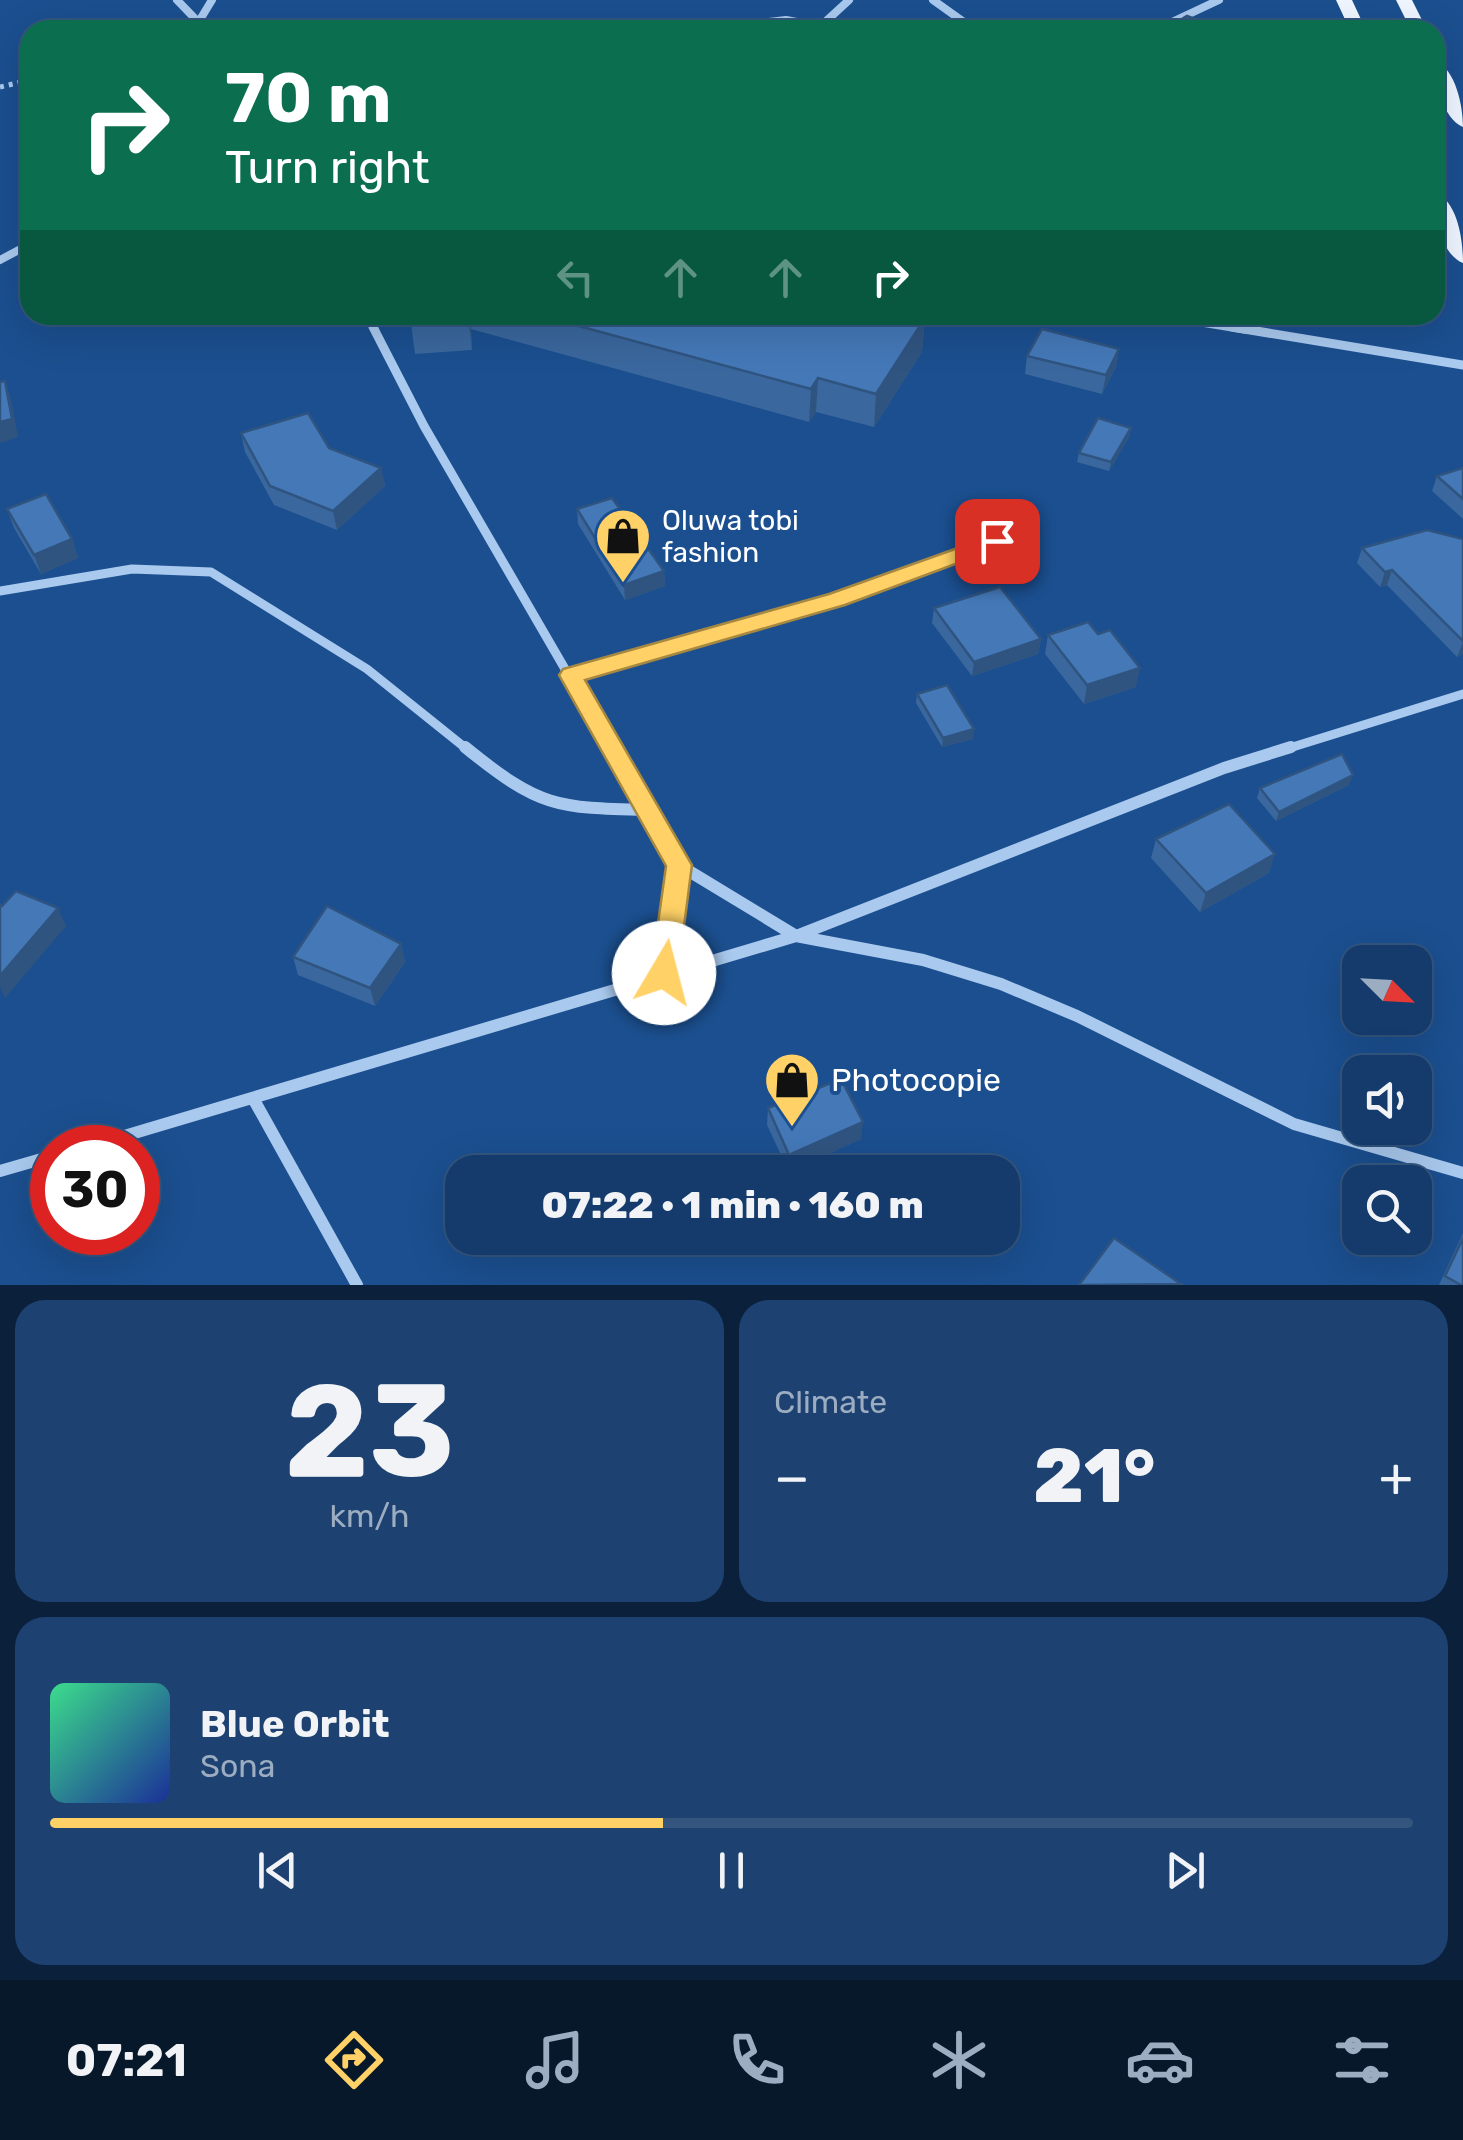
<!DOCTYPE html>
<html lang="en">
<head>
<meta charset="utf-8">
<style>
	body { margin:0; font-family:Rubik,sans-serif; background:#1d4271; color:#f1f3f6; height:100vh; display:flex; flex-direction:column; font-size:38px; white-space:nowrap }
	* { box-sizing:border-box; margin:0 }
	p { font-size:32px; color:#9dadc1 }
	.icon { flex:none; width:55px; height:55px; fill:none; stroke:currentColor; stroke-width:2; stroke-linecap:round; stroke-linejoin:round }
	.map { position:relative; height:1285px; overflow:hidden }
	.side { display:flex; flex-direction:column; gap:15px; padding:15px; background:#0b203b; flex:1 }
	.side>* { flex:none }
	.banner { position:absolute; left:20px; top:20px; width:1425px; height:305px; border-radius:30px; box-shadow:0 10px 40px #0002,0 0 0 2px #33557e; background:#0b6e4f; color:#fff; overflow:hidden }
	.needle { width:65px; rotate:114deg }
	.buttons { position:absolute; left:1342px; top:945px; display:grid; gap:20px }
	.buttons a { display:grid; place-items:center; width:90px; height:90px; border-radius:20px; background:#143b6b; box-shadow:0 10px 40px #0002,0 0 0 2px #33557e; font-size:50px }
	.speed { position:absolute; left:30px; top:1125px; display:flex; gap:20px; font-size:50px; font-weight:700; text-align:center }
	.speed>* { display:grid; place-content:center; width:130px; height:130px; border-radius:50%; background:#143b6b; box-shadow:0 10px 40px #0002,0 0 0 2px #33557e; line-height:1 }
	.speed .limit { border:15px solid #d22; background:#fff; color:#111 }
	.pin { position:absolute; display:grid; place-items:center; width:85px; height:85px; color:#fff; margin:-42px; border-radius:20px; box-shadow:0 5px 15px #0006 }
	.me { position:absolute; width:110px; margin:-55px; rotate:8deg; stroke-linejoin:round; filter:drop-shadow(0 0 8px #0008) }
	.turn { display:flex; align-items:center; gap:35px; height:210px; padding:0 40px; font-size:45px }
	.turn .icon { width:130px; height:130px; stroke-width:2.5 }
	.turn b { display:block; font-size:70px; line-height:85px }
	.lanes { display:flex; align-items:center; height:95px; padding:0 40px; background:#0003; justify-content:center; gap:50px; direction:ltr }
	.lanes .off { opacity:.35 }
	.big { font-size:75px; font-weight:800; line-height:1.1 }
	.side .tile { flex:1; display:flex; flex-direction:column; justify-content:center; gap:15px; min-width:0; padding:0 35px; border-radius:30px; background:#1d4271 }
	.side .dial { align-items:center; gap:0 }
	.dial b { font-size:130px; line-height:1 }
	.song { display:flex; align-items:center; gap:30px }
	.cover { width:120px; height:120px; border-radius:15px; background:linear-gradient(135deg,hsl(150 70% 55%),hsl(230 70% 35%)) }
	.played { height:10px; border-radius:5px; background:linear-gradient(90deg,#ffd166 45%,#33557e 45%) }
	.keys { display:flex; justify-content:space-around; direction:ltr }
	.heat { display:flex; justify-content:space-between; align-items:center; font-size:55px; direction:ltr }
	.side .tiles { flex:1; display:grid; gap:15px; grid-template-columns:1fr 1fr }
	.tile:last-child { grid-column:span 2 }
	.trip { position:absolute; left:445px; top:1155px; width:575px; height:100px; border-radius:30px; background:#143b6b; box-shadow:0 10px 40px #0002,0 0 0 2px #33557e; font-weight:800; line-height:100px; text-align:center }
	.menu { display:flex; height:160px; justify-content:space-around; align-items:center; background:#08182b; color:#9dadc1 }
	.menu .icon { width:70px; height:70px }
	.menu .on { color:#ffd166 }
	.menu b { font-size:45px; color:#f1f3f6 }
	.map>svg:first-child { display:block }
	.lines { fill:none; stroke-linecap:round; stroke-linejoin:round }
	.path { stroke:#a9c9ee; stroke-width:5; stroke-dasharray:4 5; stroke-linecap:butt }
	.minor-far2 { stroke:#a9c9ee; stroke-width:8 }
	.minor-far1 { stroke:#a9c9ee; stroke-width:9 }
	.minor { stroke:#a9c9ee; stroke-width:12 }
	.primary { fill:#f0f6ff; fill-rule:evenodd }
	.wall { fill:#3a679d }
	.shaded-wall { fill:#305480 }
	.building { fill:#4478b7; stroke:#305480; stroke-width:2.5 }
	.route { fill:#ffd166; stroke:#a68842; stroke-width:2.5 }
	.labels { text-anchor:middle; stroke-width:8; stroke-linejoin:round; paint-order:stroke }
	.poi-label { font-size:28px; fill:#fff; stroke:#1b4f8f; text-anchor:start }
	.near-poi-label { font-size:32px; fill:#fff; stroke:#1b4f8f; text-anchor:start }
</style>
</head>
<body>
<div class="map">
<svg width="1463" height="1285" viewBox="0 0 1463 1285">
	<rect width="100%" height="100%" fill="#1b4f8f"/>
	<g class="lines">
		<path class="path" d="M0 87 30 80"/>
		<path class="minor-far2" d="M177 0 206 30
			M933 0 975 30
			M198 23 212 0
			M823 24 849 0
			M696 30 786 20 839 30
			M1155 30 1219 0
			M0 260 30 244
			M367 315 375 330
			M1156 315 1247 330"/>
		<path class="minor-far1" d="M373 327 424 426 612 750
			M1232 327 1463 365
			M0 591 132 569 211 572 367 669 468 750
			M571 675 837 599 997 541
			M1283 750 1463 694"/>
		<path class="minor" d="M465 747C540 808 556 808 650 810
			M611 747 679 865 665 973
			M679 865 796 936 923 960 1001 984 1077 1016 1294 1124 1463 1173
			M254 1100 357 1285
			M84 1148 796 936 1224 768 1291 747
			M0 1171 52 1156"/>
		<path class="primary" d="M1336 0H1352L1366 30H1350Z
			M1396 0H1412L1427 30H1411Z
			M1435 60C1456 70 1463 106 1463 127 1442 118 1435 81 1435 60Z
			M1435 192C1458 202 1463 240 1463 263 1440 254 1435 214 1435 192Z"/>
	</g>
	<path class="wall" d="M410 315H911L925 318 922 352 874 427 816 412 809 422 471 329 472 350 415 354Z
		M1119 349 1116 367 1102 394 1025 374 1027 356Z
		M1131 428 1129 437 1109 471 1077 462 1079 453Z
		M241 433 329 448 381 468 385 486 337 530 274 505 245 452Z
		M1463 468V519L1432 491 1437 476Z
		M7 509 72 539 78 558 41 574 14 528Z
		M577 509 664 571 665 586 625 600 578 524Z
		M1463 539V654L1457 657 1387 585 1380 587 1357 563 1362 548Z
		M934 608 1041 639 1038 654 972 676 932 623Z
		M1048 635 1136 687 1084 704 1045 654Z
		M917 694 973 739 942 747 916 703Z
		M1349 785 1276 821 1257 798 1260 788Z
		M1156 839 1269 873 1200 912 1151 858Z
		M401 944 405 962 375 1006 298 975 293 957Z
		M768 1108 861 1139 789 1172 767 1125Z
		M1463 1233V1285H1439Z"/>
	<path class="shaded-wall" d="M468 315H470L471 329 472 350Z
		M925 318 922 352 874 427 876 394Z
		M1119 349 1116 367 1102 394 1106 375Z
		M818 378 816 412 809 422 811 389Z
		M5 381 11 399 18 437 0 443V422Z
		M1131 428 1129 437 1109 471 1111 462Z
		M381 468 385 486 337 530 333 511Z
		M72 539 78 558 41 574 34 555Z
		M1392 570 1387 585 1380 587 1385 572Z
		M664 571 665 586 625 600 624 585Z
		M1041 639 1038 654 972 676 974 662Z
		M1463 642V654L1457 657Z
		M1140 668 1136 687 1084 704 1087 685Z
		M974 729 973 739 942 747 943 738Z
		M1353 775 1349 785 1276 821 1279 812Z
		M1275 854 1269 873 1200 912 1206 893Z
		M58 908 66 926 5 998 0 987V976Z
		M401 944 405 962 375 1006 370 988Z
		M863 1122 861 1139 789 1172V1155Z"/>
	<path class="building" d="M1187 16 1225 30H1164Z
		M410 315H468V317L410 321Z
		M538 315H911L925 318 876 394 818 378 811 389Z
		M1042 329 1119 349 1106 375 1027 356Z
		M5 381 12 419 0 422V382Z
		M308 413 329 448 381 468 333 511 270 486 241 433Z
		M1098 418 1131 428 1111 462 1079 453Z
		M1463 468V499L1437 476Z
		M46 494 72 539 34 555 7 509Z
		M612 498 664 571 624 585 577 509Z
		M1427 530 1463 539V641L1392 570 1385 572 1362 548Z
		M1000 587 1041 639 974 662 934 608Z
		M1088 622 1098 634 1110 630 1140 668 1087 685 1048 635Z
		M947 685 974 729 943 738 917 694Z
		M1342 754 1353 775 1279 812 1260 788Z
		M1229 804 1275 854 1206 893 1156 839Z
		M16 891 58 908 0 976V905L2 906Z
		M327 906 401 944 370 988 293 957Z
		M841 1079 863 1122 789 1155 768 1108Z
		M1114 1238 1181 1284 1079 1285Z
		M1463 1238V1285H1461L1445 1276Z"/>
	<path class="route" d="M997 534 1007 541 1004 546 845 605 585 680 692 865 678 973 674 981 664 984 655 981 651 973 666 866 559 675 563 669 829 594Z"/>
	<defs>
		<g id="shop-pin" transform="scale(2.875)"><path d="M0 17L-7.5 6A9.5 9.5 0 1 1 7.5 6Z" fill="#ffd166" stroke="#1b4f8f"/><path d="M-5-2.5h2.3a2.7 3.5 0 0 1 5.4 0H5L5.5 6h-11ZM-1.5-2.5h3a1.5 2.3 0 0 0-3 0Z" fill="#111"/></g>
	</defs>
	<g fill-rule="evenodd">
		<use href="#shop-pin" x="623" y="536"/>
		<use href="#shop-pin" x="792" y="1080"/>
	</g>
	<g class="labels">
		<g class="poi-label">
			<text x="662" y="530">Oluwa tobi<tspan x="662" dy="32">fashion</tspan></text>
		</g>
		<g class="near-poi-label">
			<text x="831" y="1091">Photocopie</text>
		</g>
	</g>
</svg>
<div class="buttons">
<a><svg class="needle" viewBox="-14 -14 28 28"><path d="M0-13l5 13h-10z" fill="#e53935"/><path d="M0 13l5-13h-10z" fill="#9dadc1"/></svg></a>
<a><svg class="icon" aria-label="sound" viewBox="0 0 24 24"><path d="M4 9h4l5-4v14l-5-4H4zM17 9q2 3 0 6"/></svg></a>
<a><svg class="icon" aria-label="search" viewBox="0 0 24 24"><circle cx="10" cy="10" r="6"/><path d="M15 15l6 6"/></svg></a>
</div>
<div class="speed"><div class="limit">30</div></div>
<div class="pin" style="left:997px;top:541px;background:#d93025"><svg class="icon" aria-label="arrive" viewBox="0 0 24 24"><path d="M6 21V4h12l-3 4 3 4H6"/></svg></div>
<svg class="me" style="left:664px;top:973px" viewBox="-20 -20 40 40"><circle r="19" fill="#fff"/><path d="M0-13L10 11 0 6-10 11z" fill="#ffd166"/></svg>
<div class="trip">07:22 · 1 min · 160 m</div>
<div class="banner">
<div class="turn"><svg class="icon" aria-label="right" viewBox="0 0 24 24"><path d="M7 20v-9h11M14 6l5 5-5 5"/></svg><div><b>70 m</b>Turn right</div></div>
<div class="lanes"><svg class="icon off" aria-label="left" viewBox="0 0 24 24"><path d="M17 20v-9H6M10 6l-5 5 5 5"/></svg><svg class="icon off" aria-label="ahead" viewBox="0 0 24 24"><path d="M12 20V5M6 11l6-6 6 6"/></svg><svg class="icon off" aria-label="ahead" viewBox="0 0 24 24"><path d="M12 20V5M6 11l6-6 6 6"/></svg><svg class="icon" aria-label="right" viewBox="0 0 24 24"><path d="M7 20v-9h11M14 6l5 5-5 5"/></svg></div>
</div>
</div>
<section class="side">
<div class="tiles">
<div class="tile dial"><b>23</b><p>km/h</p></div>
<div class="tile"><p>Climate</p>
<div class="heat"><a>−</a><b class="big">21°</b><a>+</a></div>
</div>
<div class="tile">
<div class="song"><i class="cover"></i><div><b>Blue Orbit</b><p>Sona</p></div></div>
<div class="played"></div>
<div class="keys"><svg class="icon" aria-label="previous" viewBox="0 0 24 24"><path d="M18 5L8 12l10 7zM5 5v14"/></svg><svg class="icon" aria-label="pause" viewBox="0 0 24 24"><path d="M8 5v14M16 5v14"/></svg><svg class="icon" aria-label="next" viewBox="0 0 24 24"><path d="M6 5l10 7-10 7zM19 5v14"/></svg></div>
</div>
</div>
</section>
<nav class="menu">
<b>07:21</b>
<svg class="icon on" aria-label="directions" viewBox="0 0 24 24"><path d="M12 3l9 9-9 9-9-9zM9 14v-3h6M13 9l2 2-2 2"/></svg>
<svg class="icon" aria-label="music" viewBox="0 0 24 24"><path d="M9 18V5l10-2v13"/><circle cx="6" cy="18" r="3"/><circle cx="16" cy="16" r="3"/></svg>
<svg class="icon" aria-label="phone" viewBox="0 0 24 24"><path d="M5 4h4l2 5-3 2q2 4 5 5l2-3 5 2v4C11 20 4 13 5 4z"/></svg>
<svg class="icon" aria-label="climate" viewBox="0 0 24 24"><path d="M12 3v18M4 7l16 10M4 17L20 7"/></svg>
<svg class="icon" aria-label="car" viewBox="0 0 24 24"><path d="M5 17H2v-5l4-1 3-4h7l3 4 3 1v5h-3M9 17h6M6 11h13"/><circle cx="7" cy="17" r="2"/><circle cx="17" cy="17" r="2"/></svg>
<svg class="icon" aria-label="filters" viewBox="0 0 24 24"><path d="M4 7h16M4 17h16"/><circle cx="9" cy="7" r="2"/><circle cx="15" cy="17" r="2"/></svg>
</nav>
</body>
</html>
